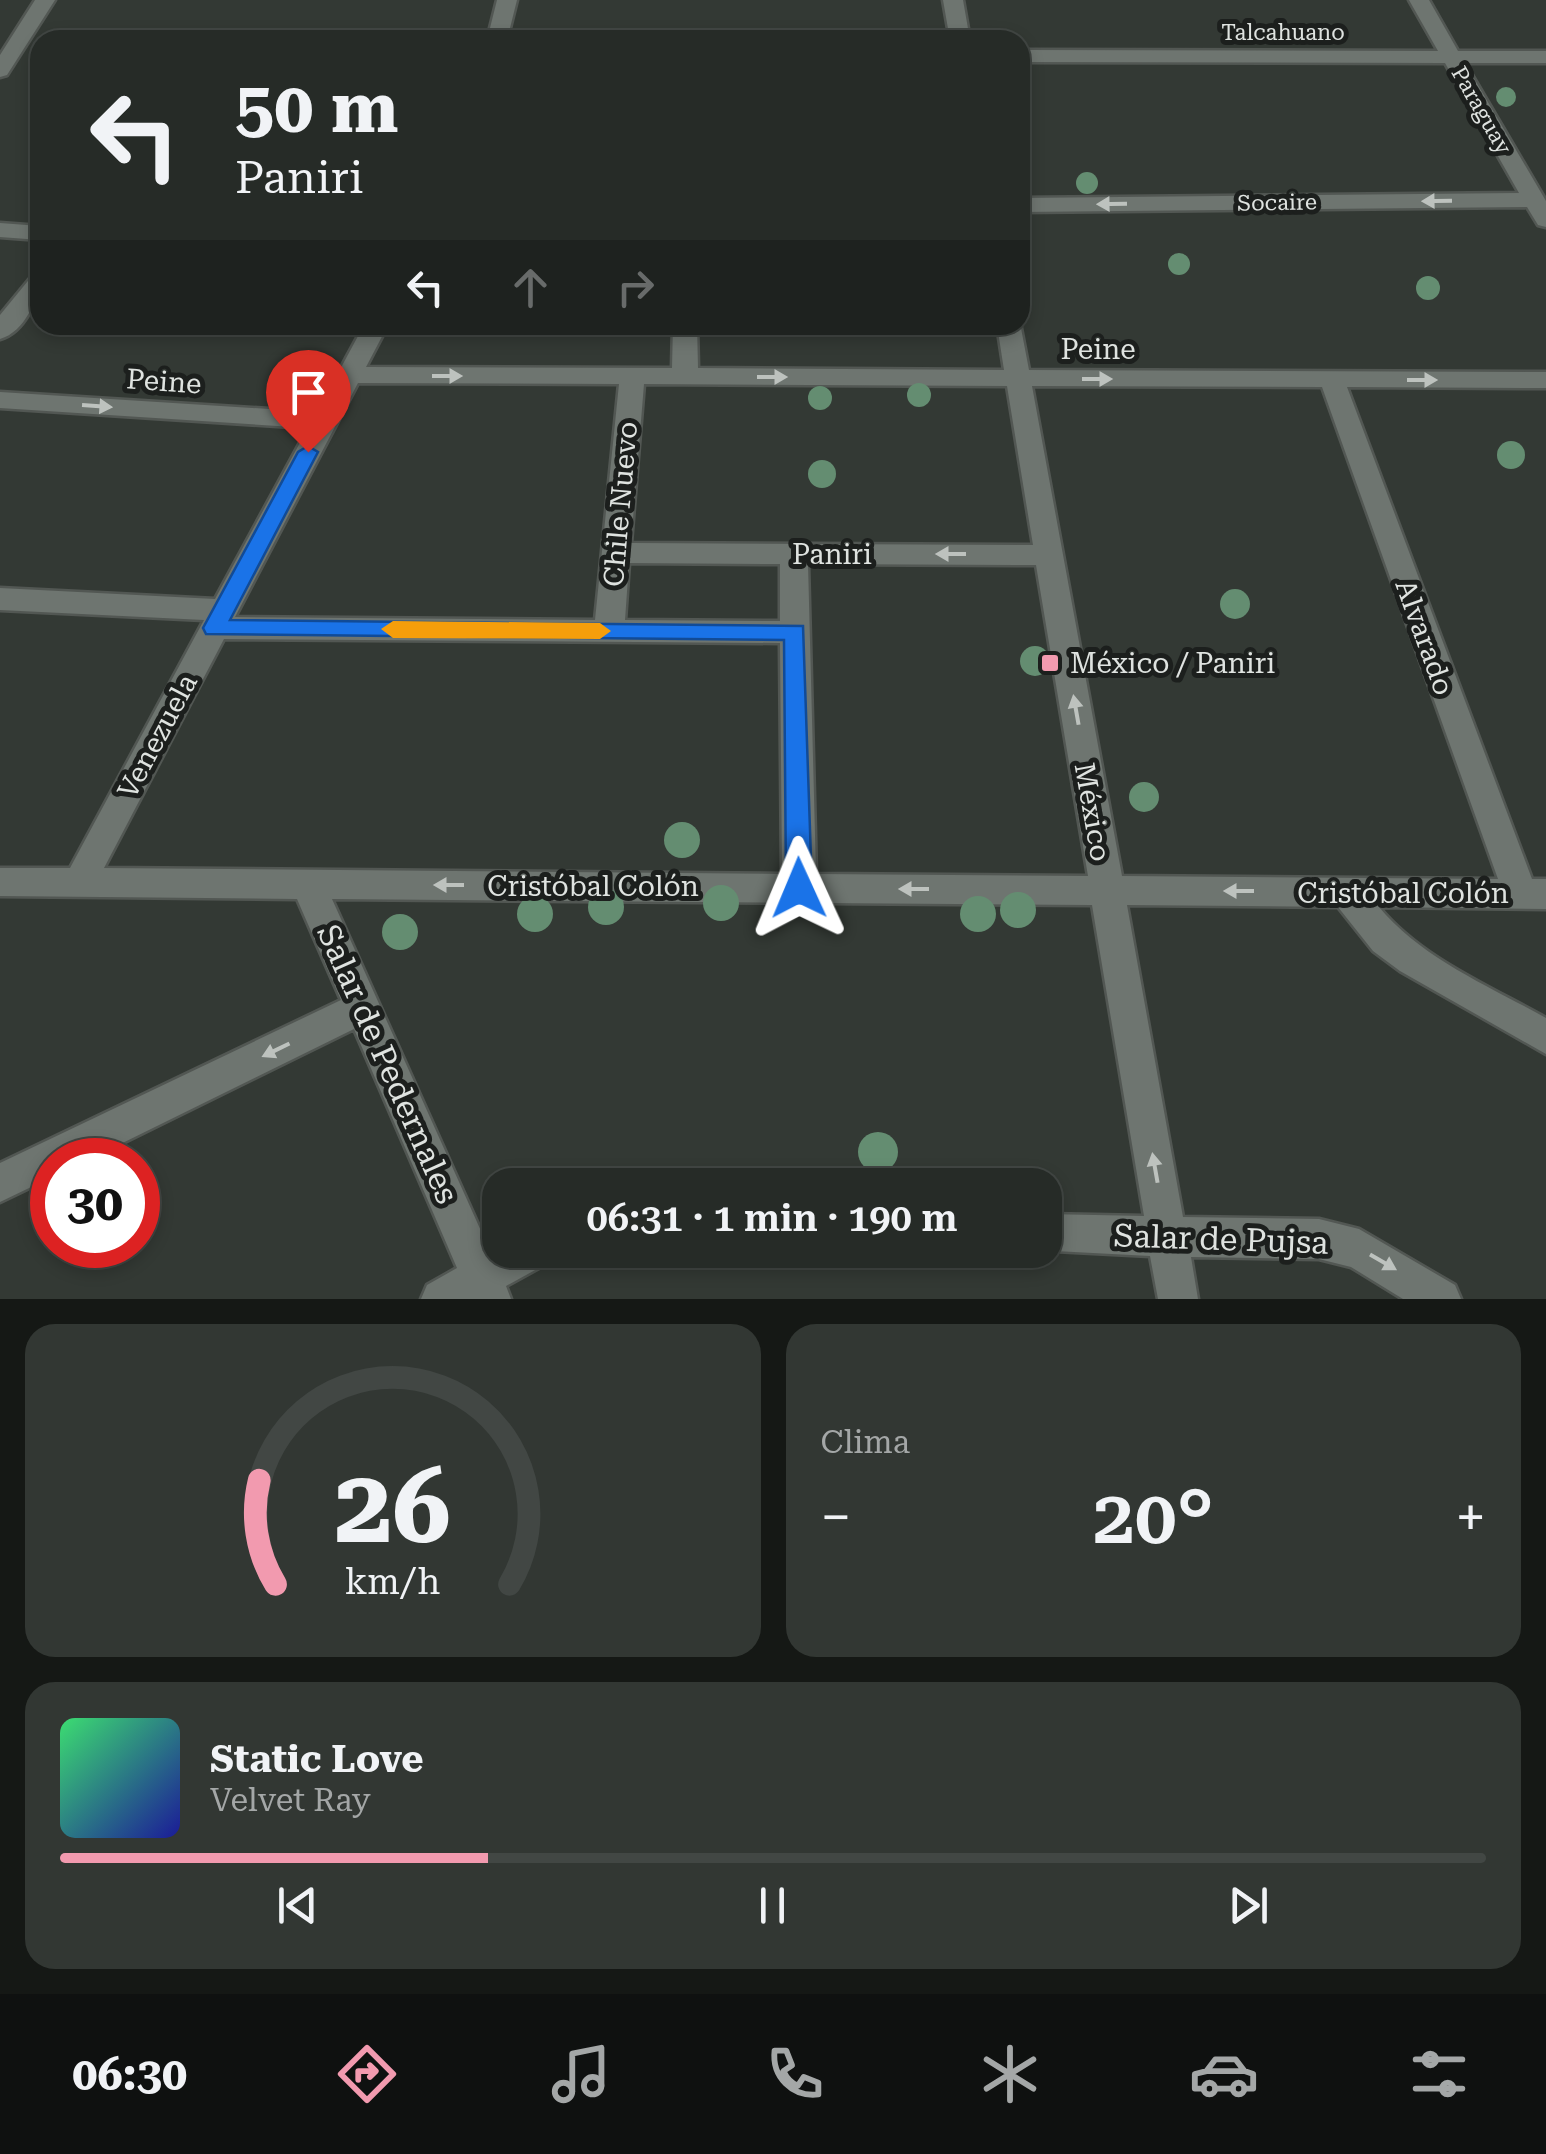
<!DOCTYPE html>
<html lang="es">
<head>
<meta charset="utf-8">
<style>
	body { margin:0; font-family:"Roboto Serif",serif; background:#323733; color:#f1f3f6; height:100vh; display:flex; flex-direction:column; font-size:38px; white-space:nowrap }
	* { box-sizing:border-box; margin:0 }
	p { font-size:32px; color:#a4a7a7 }
	.icon { flex:none; width:55px; height:55px; fill:none; stroke:currentColor; stroke-width:2; stroke-linecap:round; stroke-linejoin:round }
	.map { position:relative; height:1299px; overflow:hidden }
	.sheet { display:flex; flex-direction:column; gap:25px; padding:25px; background:#151815; flex:1 }
	.sheet>* { flex:none }
	.hud { position:absolute; left:30px; top:30px; width:1000px; height:305px; border-radius:30px; box-shadow:0 5px 15px #0003,0 0 0 2px #424744; background:#262b27; color:#f1f3f6; overflow:hidden }
	.speed { position:absolute; left:30px; top:1138px; display:flex; gap:20px; font-size:50px; font-weight:700; text-align:center }
	.speed>* { display:grid; place-content:center; width:130px; height:130px; border-radius:50%; background:#262b27; box-shadow:0 5px 15px #0003,0 0 0 2px #424744; line-height:1 }
	.speed .limit { border:15px solid #d22; background:#fff; color:#111 }
	.pin { position:absolute; display:grid; place-items:center; width:85px; height:85px; color:#fff; margin:-102px -42px; border-radius:50% 50% 50% 0; rotate:-45deg; box-shadow:0 0 10px #0007 }
	.pin .icon { rotate:45deg }
	.me { position:absolute; width:110px; margin:-55px; rotate:359deg; stroke-linejoin:round; filter:drop-shadow(0 0 8px #0008) }
	.turn { display:flex; align-items:center; gap:35px; height:210px; padding:0 40px; font-size:45px }
	.turn .icon { width:130px; height:130px; stroke-width:2.5 }
	.turn b { display:block; font-size:70px; line-height:85px }
	.lanes { display:flex; align-items:center; height:95px; padding:0 40px; background:#0003; justify-content:center; gap:50px; direction:ltr }
	.lanes .off { opacity:.35 }
	.big { font-size:75px; font-weight:600; line-height:1.1 }
	.sheet .tile { flex:1; display:flex; flex-direction:column; justify-content:center; gap:15px; min-width:0; padding:0 35px; border-radius:30px; background:#323733 }
	.sheet .dial { align-items:center; gap:0 }
	.dial svg { height:260px; overflow:visible; fill:none; stroke:#424744; stroke-width:7; stroke-linecap:round; text-anchor:middle }
	.dial text { fill:#f1f3f6; stroke:none }
	.song { display:flex; align-items:center; gap:30px }
	.cover { width:120px; height:120px; border-radius:15px; background:linear-gradient(135deg,hsl(140 70% 55%),hsl(240 70% 35%)) }
	.played { height:10px; border-radius:5px; background:linear-gradient(90deg,#f29aaf 30%,#424744 30%) }
	.keys { display:flex; justify-content:space-around; direction:ltr }
	.heat { display:flex; justify-content:space-between; align-items:center; font-size:55px; direction:ltr }
	.sheet .tiles { flex:1; display:grid; gap:25px; grid-template-columns:1fr 1fr }
	.tile:last-child { grid-column:span 2 }
	.trip { position:absolute; left:482px; top:1168px; width:580px; height:100px; border-radius:30px; background:#262b27; box-shadow:0 5px 15px #0003,0 0 0 2px #424744; font-weight:600; line-height:100px; text-align:center }
	.tabs { display:flex; height:160px; justify-content:space-around; align-items:center; background:#0f1110; color:#a4a7a7 }
	.tabs .icon { width:70px; height:70px }
	.tabs .selected { color:#f29aaf }
	.tabs b { font-size:45px; color:#f1f3f6 }
	.map>svg:first-child { display:block }
	.lines { fill:none; stroke-linecap:round; stroke-linejoin:round }
	.minor-casing { stroke:#525753; stroke-width:5 }
	.minor { fill:#6e7570; fill-rule:evenodd }
	.tree { fill:#648d71 }
	.oneway { fill:#bdc2be }
	.route { fill:#1a73e8; stroke:#114b97; stroke-width:2.5 }
	.slow { fill:#f59e0b }
	.poi-dot { fill:#f29aaf; stroke:#1c1f1d; stroke-width:4 }
	.labels { text-anchor:middle; stroke-width:10; stroke-linejoin:round; paint-order:stroke }
	.far-street-label { font-size:22px; fill:#dfe3e0; stroke:#1c1f1d }
	.street-label { font-size:28px; fill:#dfe3e0; stroke:#1c1f1d }
	.poi-label { font-size:28px; fill:#dfe3e0; stroke:#1c1f1d; text-anchor:start }
	.near-street-label { font-size:32px; fill:#dfe3e0; stroke:#1c1f1d }
</style>
</head>
<body>
<div class="map">
<svg width="1546" height="1299" viewBox="0 0 1546 1299">
	<rect width="100%" height="100%" fill="#333934"/>
	<g class="lines">
		<g class="minor-casing">
			<path id="minor" d="M35 0H55L7 75 0 77V55Z
				M497 0H517L507 40H487Z
				M943 0H963L970 40H950Z
				M1409 0H1429L1458 51H1546V63H1465L1546 201V227L1538 225 1527 207 1020 212V198L1519 193 1445 63 1020 62V50L1438 51Z
				M0 223 40 226V240L0 237Z
				M40 274C40 297 25 332 0 339V315L32 276Z
				M1020 323 1029 370 1546 372V388L1347 387 1532 879H1546V909L1379 907C1421 958 1489 986 1546 1018V1054L1400 971 1373 951 1338 907 1127 905 1183 1217 1319 1219 1359 1229 1455 1285 1461 1299H1403L1351 1267 1319 1259 1191 1257 1198 1299H1158L1150 1256 1036 1250H1045V1214L1144 1216 1092 905 332 899 490 1251 500 1245V1250H552L546 1264 506 1286 511 1299H421L427 1285 457 1268 354 1029 88 1160H52V1177L0 1202V1163L341 1000 297 899 0 896V868H70L204 620 0 610V588L215 599 308 428 0 408V392L317 412 364 325H388L366 367 672 368 673 325H697L698 368 1004 370 997 325ZM358 383 619 384 595 620 235 617ZM644 384 1007 386 1033 545 631 543ZM1032 386 1322 387 1498 879 1122 876ZM629 563 780 564V621L625 620ZM808 564 1036 565 1088 876 816 874ZM224 639 780 643 782 874 104 868Z"/>
		</g>
		<use href="#minor" class="minor"/>
	</g>
	<g class="tree">
		<circle cx="1506" cy="97" r="10"/>
		<circle cx="1087" cy="183" r="11"/>
		<circle cx="1179" cy="264" r="11"/>
		<circle cx="1428" cy="288" r="12"/>
		<circle cx="919" cy="395" r="12"/>
		<circle cx="820" cy="398" r="12"/>
		<circle cx="1511" cy="455" r="14"/>
		<circle cx="822" cy="474" r="14"/>
		<circle cx="1235" cy="604" r="15"/>
		<circle cx="1035" cy="661" r="15"/>
		<circle cx="1144" cy="797" r="15"/>
		<circle cx="682" cy="840" r="18"/>
		<circle cx="721" cy="903" r="18"/>
		<circle cx="606" cy="907" r="18"/>
		<circle cx="1018" cy="910" r="18"/>
		<circle cx="535" cy="914" r="18"/>
		<circle cx="978" cy="914" r="18"/>
		<circle cx="400" cy="932" r="18"/>
		<circle cx="878" cy="1152" r="20"/>
	</g>
	<defs><path id="oneway-solid" d="M-6-.8H1V-3.2L6.5 0L1 3.2V.8H-6Z" transform="scale(2.5)"/></defs>
	<g class="oneway">
		<use href="#oneway-solid" transform="translate(1437 201) rotate(179)"/>
		<use href="#oneway-solid" transform="translate(1112 204) rotate(179)"/>
		<use href="#oneway-solid" transform="translate(447 376)"/>
		<use href="#oneway-solid" transform="translate(772 377)"/>
		<use href="#oneway-solid" transform="translate(1097 379)"/>
		<use href="#oneway-solid" transform="translate(1422 380)"/>
		<use href="#oneway-solid" transform="translate(97 406) rotate(4)"/>
		<use href="#oneway-solid" transform="translate(951 554) rotate(-180)"/>
		<use href="#oneway-solid" transform="translate(1076 710) rotate(-100)"/>
		<use href="#oneway-solid" transform="translate(449 885) rotate(-180)"/>
		<use href="#oneway-solid" transform="translate(914 889) rotate(-180)"/>
		<use href="#oneway-solid" transform="translate(1239 891) rotate(-180)"/>
		<use href="#oneway-solid" transform="translate(276 1050) rotate(154)"/>
		<use href="#oneway-solid" transform="translate(1155 1168) rotate(-100)"/>
		<use href="#oneway-solid" transform="translate(1383 1262) rotate(30)"/>
	</g>
	<path class="route" d="M308 446 318 452 230 620 803 626 812 888 808 896H790L786 888 784 640 206 634 203 628 298 452Z"/>
	<path class="slow" d="M393 621 600 623 611 631 600 639 393 638 381 629Z"/>
	<rect class="poi-dot" x="1040" y="653" width="20" height="20" rx="5"/>
	<g class="labels">
		<g class="far-street-label">
			<text x="1283" y="40">Talcahuano</text>
			<text transform="translate(1482 110) rotate(60)" y="8">Paraguay</text>
			<text transform="translate(1277 202) rotate(-1)" y="8">Socaire</text>
		</g>
		<g class="street-label">
			<text x="1098" y="359">Peine</text>
			<text transform="translate(164 381) rotate(4)" y="10">Peine</text>
			<text transform="translate(620 504) rotate(-85)" y="10">Chile Nuevo</text>
			<text x="832" y="564">Paniri</text>
			<text transform="translate(1425 637) rotate(70)" y="10">Alvarado</text>
			<text transform="translate(157 736) rotate(-62)" y="10">Venezuela</text>
			<text transform="translate(1093 812) rotate(80)" y="10">México</text>
			<text x="593" y="896">Cristóbal Colón</text>
			<text x="1403" y="903">Cristóbal Colón</text>
		</g>
		<g class="poi-label">
			<text x="1070" y="673">México / Paniri</text>
		</g>
		<g class="near-street-label">
			<text transform="translate(388 1064) rotate(66)" y="11">Salar de Pedernales</text>
			<text transform="translate(1221 1239) rotate(2)" y="11">Salar de Pujsa</text>
		</g>
	</g>
</svg>
<div class="speed"><div class="limit">30</div></div>
<div class="pin" style="left:308px;top:452px;background:#d93025"><svg class="icon" aria-label="arrive" viewBox="0 0 24 24"><path d="M6 21V4h12l-3 4 3 4H6"/></svg></div>
<svg class="me" style="left:799px;top:888px" viewBox="-20 -20 40 40"><path d="M0-17L14 15 0 8-14 15z" fill="#1a73e8" stroke="#fff" stroke-width="4"/></svg>
<div class="trip">06:31 · 1 min · 190 m</div>
<div class="hud">
<div class="turn"><svg class="icon" aria-label="left" viewBox="0 0 24 24"><path d="M17 20v-9H6M10 6l-5 5 5 5"/></svg><div><b>50 m</b>Paniri</div></div>
<div class="lanes"><svg class="icon" aria-label="left" viewBox="0 0 24 24"><path d="M17 20v-9H6M10 6l-5 5 5 5"/></svg><svg class="icon off" aria-label="ahead" viewBox="0 0 24 24"><path d="M12 20V5M6 11l6-6 6 6"/></svg><svg class="icon off" aria-label="right" viewBox="0 0 24 24"><path d="M7 20v-9h11M14 6l5 5-5 5"/></svg></div>
</div>
</div>
<section class="sheet">
<div class="tiles">
<div class="tile dial"><svg viewBox="0 0 100 80">
<path d="M14 69A42 42 0 1 1 86 69"/>
<path d="M14 69A42 42 0 0 1 9 37" stroke="#f29aaf"/>
<text x="50" y="56" font-size="32" font-weight="700">26</text>
<text x="50" y="72" font-size="11">km/h</text>
</svg></div>
<div class="tile"><p>Clima</p>
<div class="heat"><a>−</a><b class="big">20°</b><a>+</a></div>
</div>
<div class="tile">
<div class="song"><i class="cover"></i><div><b>Static Love</b><p>Velvet Ray</p></div></div>
<div class="played"></div>
<div class="keys"><svg class="icon" aria-label="previous" viewBox="0 0 24 24"><path d="M18 5L8 12l10 7zM5 5v14"/></svg><svg class="icon" aria-label="pause" viewBox="0 0 24 24"><path d="M8 5v14M16 5v14"/></svg><svg class="icon" aria-label="next" viewBox="0 0 24 24"><path d="M6 5l10 7-10 7zM19 5v14"/></svg></div>
</div>
</div>
</section>
<nav class="tabs">
<b>06:30</b>
<svg class="icon selected" aria-label="directions" viewBox="0 0 24 24"><path d="M12 3l9 9-9 9-9-9zM9 14v-3h6M13 9l2 2-2 2"/></svg>
<svg class="icon" aria-label="music" viewBox="0 0 24 24"><path d="M9 18V5l10-2v13"/><circle cx="6" cy="18" r="3"/><circle cx="16" cy="16" r="3"/></svg>
<svg class="icon" aria-label="phone" viewBox="0 0 24 24"><path d="M5 4h4l2 5-3 2q2 4 5 5l2-3 5 2v4C11 20 4 13 5 4z"/></svg>
<svg class="icon" aria-label="climate" viewBox="0 0 24 24"><path d="M12 3v18M4 7l16 10M4 17L20 7"/></svg>
<svg class="icon" aria-label="car" viewBox="0 0 24 24"><path d="M5 17H2v-5l4-1 3-4h7l3 4 3 1v5h-3M9 17h6M6 11h13"/><circle cx="7" cy="17" r="2"/><circle cx="17" cy="17" r="2"/></svg>
<svg class="icon" aria-label="filters" viewBox="0 0 24 24"><path d="M4 7h16M4 17h16"/><circle cx="9" cy="7" r="2"/><circle cx="15" cy="17" r="2"/></svg>
</nav>
</body>
</html>
